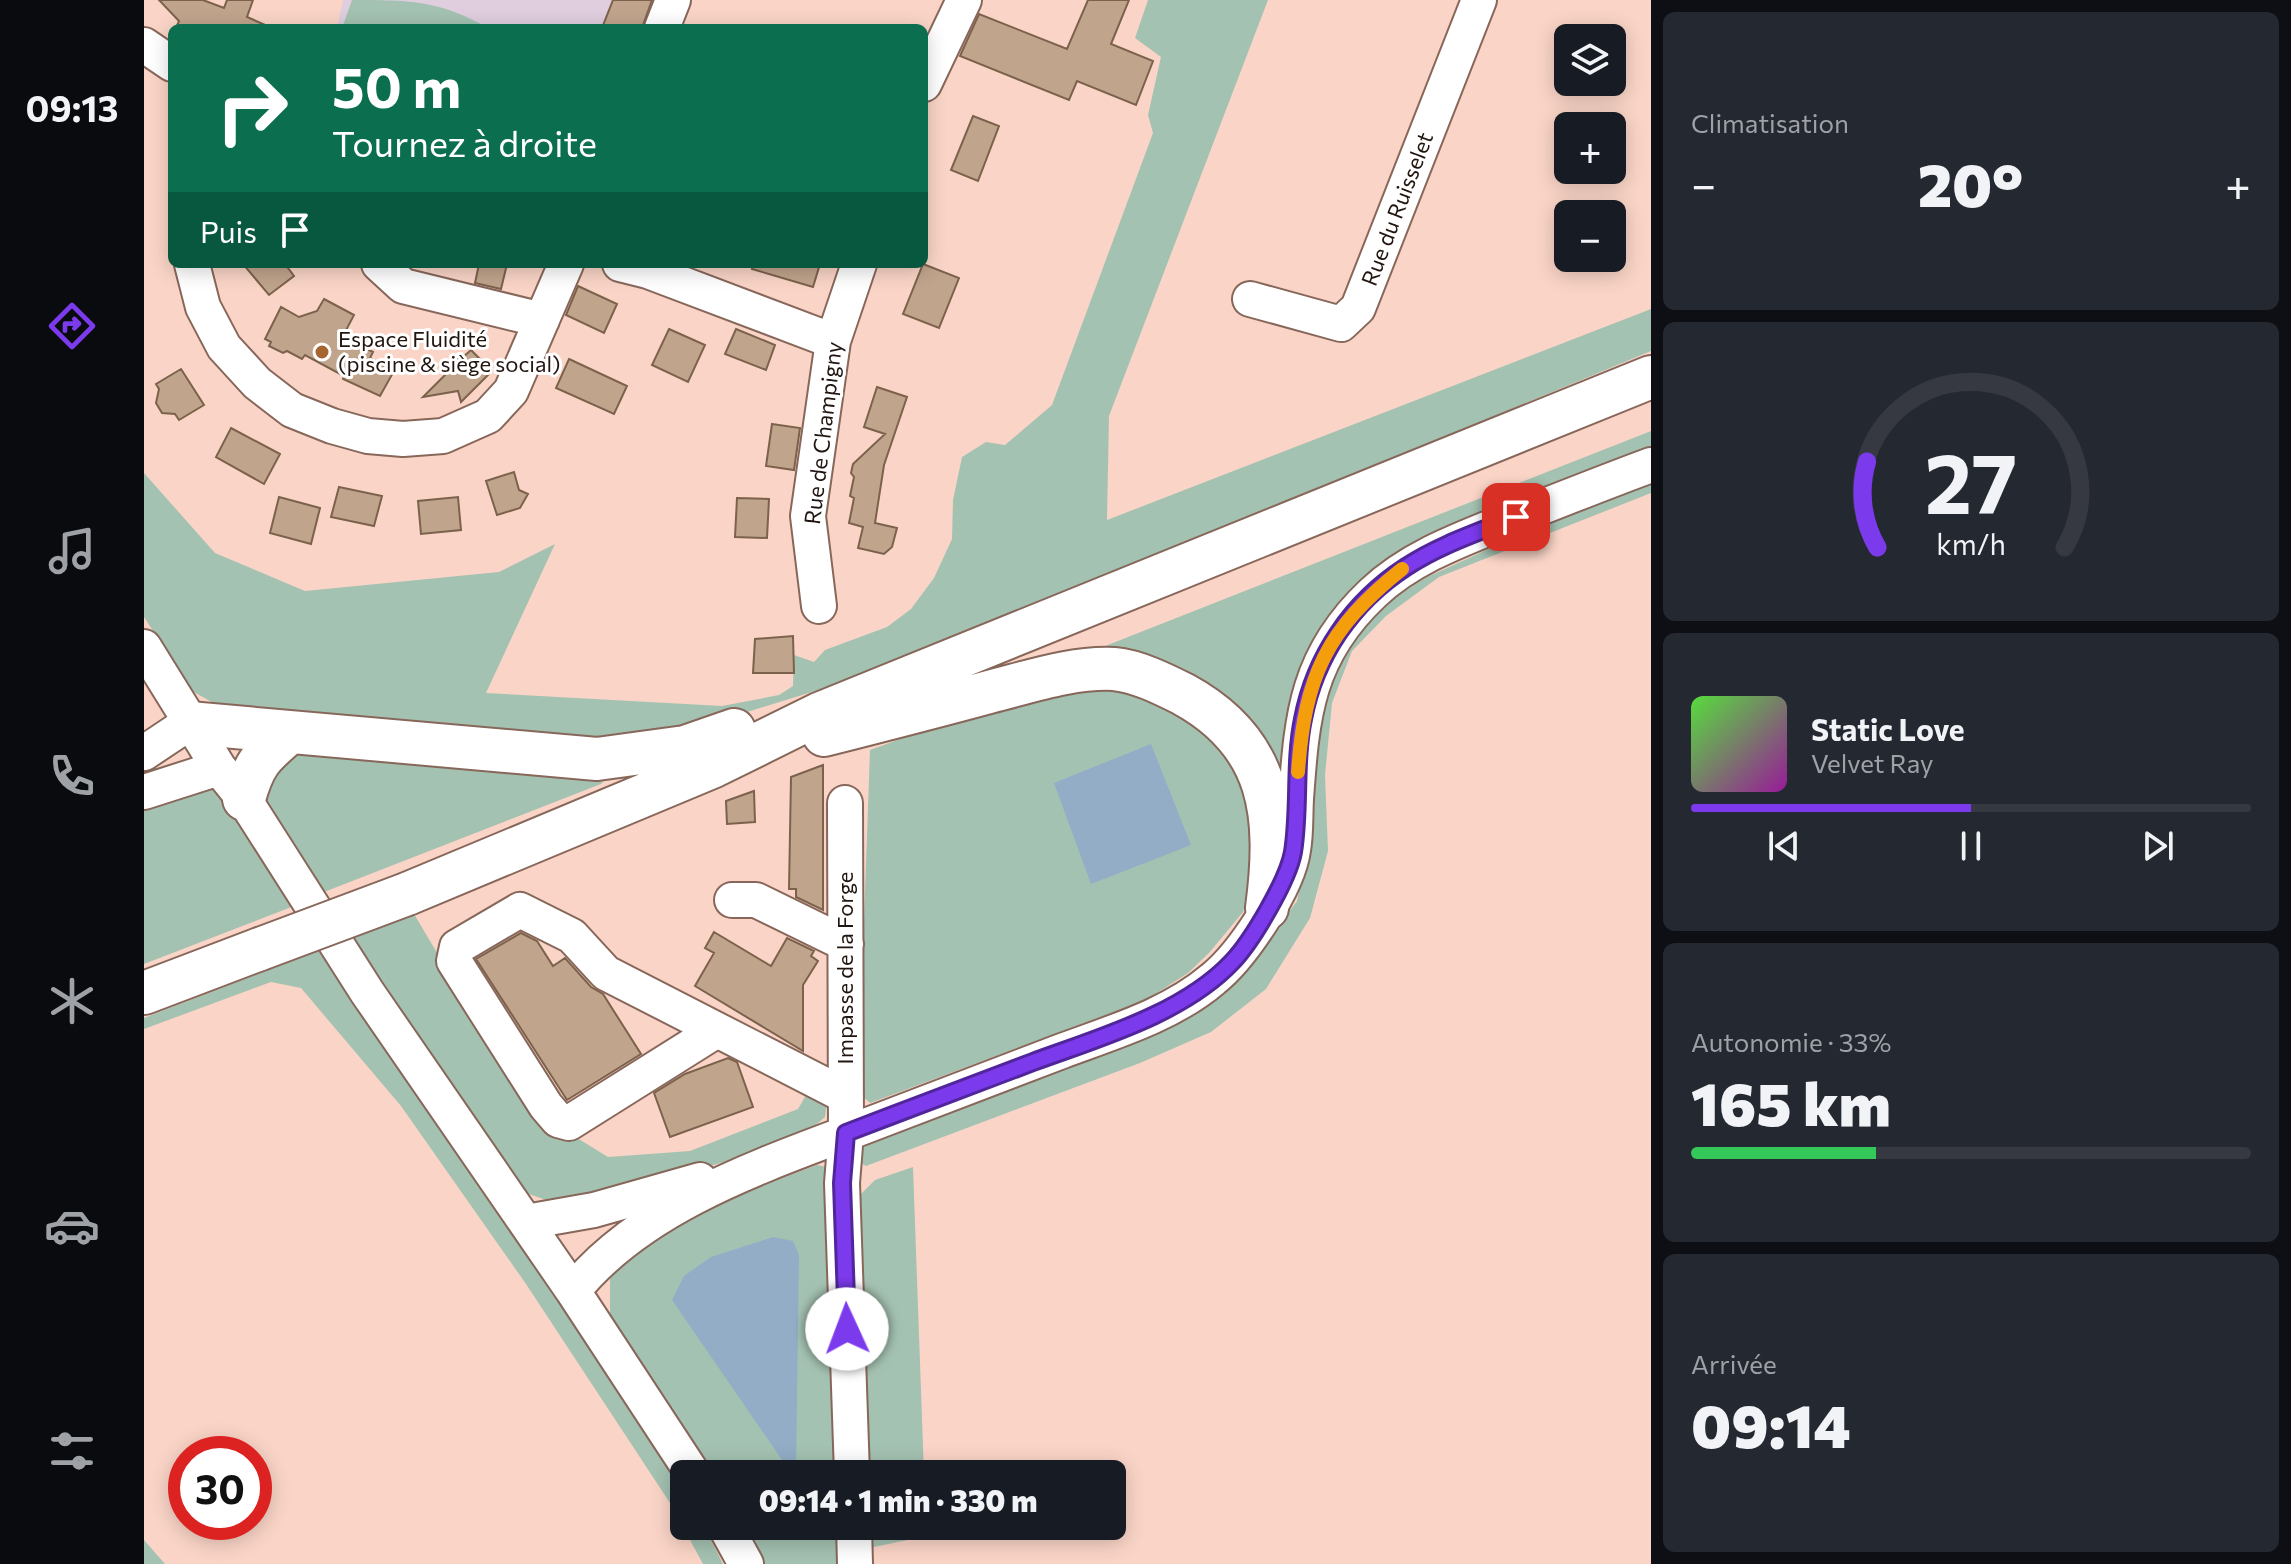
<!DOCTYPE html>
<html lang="fr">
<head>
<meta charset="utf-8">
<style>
	body { margin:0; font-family:Commissioner,sans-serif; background:#242831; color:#f1f3f6; height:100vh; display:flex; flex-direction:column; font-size:30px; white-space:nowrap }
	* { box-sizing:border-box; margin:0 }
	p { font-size:26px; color:#9ea1a6 }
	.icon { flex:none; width:44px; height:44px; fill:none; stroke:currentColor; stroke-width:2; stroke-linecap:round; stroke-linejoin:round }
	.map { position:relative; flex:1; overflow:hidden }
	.details { display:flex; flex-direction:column; gap:12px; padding:12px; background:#0d0f14; width:640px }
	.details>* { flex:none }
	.hud { position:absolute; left:24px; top:24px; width:760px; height:244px; border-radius:12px; box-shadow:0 4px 20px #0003; background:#0b6e4f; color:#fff; overflow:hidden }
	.tools { position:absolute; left:1410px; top:24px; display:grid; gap:16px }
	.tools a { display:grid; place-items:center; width:72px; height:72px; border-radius:12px; background:#171b24; box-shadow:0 4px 20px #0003; font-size:40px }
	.speed { position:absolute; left:24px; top:1436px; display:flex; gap:16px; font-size:40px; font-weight:700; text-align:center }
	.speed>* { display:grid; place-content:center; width:104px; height:104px; border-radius:50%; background:#171b24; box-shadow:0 4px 20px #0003; line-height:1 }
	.speed .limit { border:12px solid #d22; background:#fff; color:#111 }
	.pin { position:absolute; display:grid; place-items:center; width:68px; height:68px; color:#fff; margin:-34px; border-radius:16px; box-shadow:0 4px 12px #0006 }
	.me { position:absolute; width:88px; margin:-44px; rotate:358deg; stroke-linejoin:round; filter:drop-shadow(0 0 6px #0008) }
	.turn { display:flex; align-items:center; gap:28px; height:168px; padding:0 32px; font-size:36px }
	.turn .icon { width:104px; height:104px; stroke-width:2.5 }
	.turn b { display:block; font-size:56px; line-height:68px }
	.then { display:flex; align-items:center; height:76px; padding:0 32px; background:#0003; gap:16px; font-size:30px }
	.big { font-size:60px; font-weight:800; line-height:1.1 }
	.details .tile { flex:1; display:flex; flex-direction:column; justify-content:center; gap:12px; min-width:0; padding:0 28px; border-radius:12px; background:#242831 }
	.details .dial { align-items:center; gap:0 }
	.dial svg { height:208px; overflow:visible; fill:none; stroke:#363941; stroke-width:7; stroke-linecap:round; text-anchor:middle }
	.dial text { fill:#f1f3f6; stroke:none }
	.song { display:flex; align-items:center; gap:24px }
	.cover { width:96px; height:96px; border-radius:12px; background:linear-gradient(135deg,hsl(110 70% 55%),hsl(300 70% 35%)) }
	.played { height:8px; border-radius:4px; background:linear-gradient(90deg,#7c3aed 50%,#363941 50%) }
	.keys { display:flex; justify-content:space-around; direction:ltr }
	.heat { display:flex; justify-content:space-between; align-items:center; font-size:44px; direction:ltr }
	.charge { height:12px; border-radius:6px; background:linear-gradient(90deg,#34c759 33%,#363941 0) }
	.trip { position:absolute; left:526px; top:1460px; width:456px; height:80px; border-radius:12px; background:#171b24; box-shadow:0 4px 20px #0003; font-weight:800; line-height:80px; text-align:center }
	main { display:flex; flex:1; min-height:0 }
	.menu { display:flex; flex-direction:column; width:144px; justify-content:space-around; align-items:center; background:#090b0e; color:#9ea1a6 }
	.menu .icon { width:56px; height:56px }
	.menu .current { color:#7c3aed }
	.menu b { font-size:36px; color:#f1f3f6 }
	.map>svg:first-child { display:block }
	.education { fill:#e0cede }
	.green { fill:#a4c2b1 }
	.water { fill:#93adc7 }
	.building { fill:#c1a48c; stroke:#7c624c; stroke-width:2 }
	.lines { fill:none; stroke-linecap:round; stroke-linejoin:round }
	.minor-casing { stroke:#88675b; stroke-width:38 }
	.major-casing { stroke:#88675b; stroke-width:46 }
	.minor { stroke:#fff; stroke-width:34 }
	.major { stroke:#fff; stroke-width:42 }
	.major-bridge-casing { stroke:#88675b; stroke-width:46; stroke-linecap:butt }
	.major-bridge { stroke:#fff; stroke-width:42 }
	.route-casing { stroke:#51269a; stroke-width:20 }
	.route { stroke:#7c3aed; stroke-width:14 }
	.slow { stroke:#f59e0b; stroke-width:14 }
	.poi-dot { fill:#a6652f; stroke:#fff; stroke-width:3 }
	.labels { text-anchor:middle; stroke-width:6; stroke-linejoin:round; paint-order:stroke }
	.street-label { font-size:22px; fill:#211510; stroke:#fff }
	.poi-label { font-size:22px; fill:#211510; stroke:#fff; text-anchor:start }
</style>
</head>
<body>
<main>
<nav class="menu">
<b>09:13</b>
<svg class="icon current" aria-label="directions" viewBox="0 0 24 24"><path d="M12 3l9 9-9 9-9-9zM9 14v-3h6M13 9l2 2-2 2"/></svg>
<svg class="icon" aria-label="music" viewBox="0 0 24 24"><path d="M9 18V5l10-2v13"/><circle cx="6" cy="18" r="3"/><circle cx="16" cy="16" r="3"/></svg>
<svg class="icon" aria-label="phone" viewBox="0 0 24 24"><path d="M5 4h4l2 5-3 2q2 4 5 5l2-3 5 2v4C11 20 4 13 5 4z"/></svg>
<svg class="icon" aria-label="climate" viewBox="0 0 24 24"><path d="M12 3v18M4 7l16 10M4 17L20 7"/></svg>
<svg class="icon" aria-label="car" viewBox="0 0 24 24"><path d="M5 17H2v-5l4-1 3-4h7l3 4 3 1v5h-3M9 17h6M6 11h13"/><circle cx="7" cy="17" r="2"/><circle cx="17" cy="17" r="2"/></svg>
<svg class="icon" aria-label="filters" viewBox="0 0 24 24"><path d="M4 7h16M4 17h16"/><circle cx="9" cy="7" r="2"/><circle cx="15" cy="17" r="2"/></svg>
</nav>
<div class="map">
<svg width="1507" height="1564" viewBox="0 0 1507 1564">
	<rect width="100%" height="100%" fill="#fad5c7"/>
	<path class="education" d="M199 0H517L505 28H193Z"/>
	<path class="green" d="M208 0C264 0 295 0 344 28H198Z
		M1004 0H1124L965 416 963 520 1507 309V351L910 599 674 690 536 733 429 745 82 710 48 691 0 617V473L71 553 161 591 355 572 411 544 342 693 578 706 635 695 649 686 650 655 670 662 681 650 743 627 767 609 790 578 808 539 809 500 818 457 842 442 861 445 908 405 1009 133 1004 115 1017 57 991 38Z
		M1507 431V455L1221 585 1142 768 1133 780 946 652Z
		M1507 478V493L1295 577 1242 616 1208 651 1188 703 1181 775 1184 851 1166 918 1122 989 1067 1032 996 1063 722 1166 715 1162 711 1148 723 1139 1050 1014 1097 977 1153 901 1168 830 1162 784 1174 697 1211 628 1232 610 1281 578 1463 495Z
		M920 683 988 689 1047 712 1093 762 1115 831 1111 874 1099 912 1065 953 1044 973 1002 1000 726 1103 714 1092 726 750 856 703Z
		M147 748 462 778 457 784 175 894 121 803 117 778Z
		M69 788 84 801 150 906 0 964V805L38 793Z
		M270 914 386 1109 464 1157 546 1151 654 1109 662 1095 683 1100 681 1117 667 1129 580 1162 451 1199 408 1202 379 1192 368 1178 210 938Z
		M176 950 539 1485 540 1526H560L579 1564H559L526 1503 382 1284 257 1106 157 988 127 982 0 1029V1018Z
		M673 1165 688 1168 695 1474H563L466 1322V1275L520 1223Z
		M769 1167 780 1474H719L712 1199 731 1180Z
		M596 1526H696L695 1564H620Z
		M720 1526H782L783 1536 720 1549Z
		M0 1540 21 1564H0Z"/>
	<path class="water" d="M1007 744 1047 845 947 884 910 783Z
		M629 1237 649 1241 655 1255 652 1470H645L528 1300 540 1276 567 1257Z"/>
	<path class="building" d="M15 0H59L80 8 83 0H109L103 17 128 28H32L35 21Z
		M469 0H508L498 28H458Z
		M944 0H985L967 44 1009 61 992 105 933 81 925 100 816 56 835 14 923 49Z
		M829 116 855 126 834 181 807 170Z
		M99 264H141L150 276 125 295Z
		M335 264H363L357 289 331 283Z
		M609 264H676L669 287 608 269Z
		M779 264 815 278 795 328 759 314Z
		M434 286 473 304 460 333 422 315Z
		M180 299 210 315 199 336 229 352 226 358 250 371 236 396 199 379 200 376 161 355 158 359 143 351 139 353 125 346 127 342 121 339 137 307 155 317 173 311Z
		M525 329 561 345 544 382 508 365Z
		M592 329 631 345 622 370 581 354Z
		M327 350 348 371 317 402 314 391 279 397 308 368V363L314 357H319Z
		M425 359 483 386 470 414 412 388Z
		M37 369 60 405 35 420 31 414 18 413 12 403 15 389 12 384Z
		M733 387 763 397 740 465 731 523 753 528 748 547 740 554 714 548 719 527 705 523 710 498 706 496 710 477 707 473 709 464 741 434 720 427Z
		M628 424 656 428 650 470 622 466Z
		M87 428 136 454 120 484 72 457Z
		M370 472 375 490 384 494 376 508 353 515 342 481Z
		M195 487 238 496 230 526 187 517Z
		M135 497 176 508 167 544 126 533Z
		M314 497 317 530 277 534 274 501Z
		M593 498 625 499 623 538 591 537Z
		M649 636 650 673H609L611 639Z
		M679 765V910L652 897V889H645L647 777Z
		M610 791 611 822 583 824 582 801Z
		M570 932 627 966 643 938 670 951 667 956 674 961 659 985V1051L551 986 570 953 561 948Z
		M377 933 393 941 409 966 421 958 447 987 459 994 497 1054 423 1100 332 959Z
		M584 1058 593 1062 609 1107 526 1137 510 1093 541 1074Z"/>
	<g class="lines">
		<g class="minor-casing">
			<path id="minor" d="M518 28 529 0
				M0 45 28 64
				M780 84 820 0
				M48 264 59 307 80 347 113 383 148 410 188 426 224 436 259 439 299 436 344 416 367 391 422 264
				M235 264 259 286 398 320
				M476 264 504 271 689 341
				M1106 299 1197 324 1214 308 1335 0
				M675 606 664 516 689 341 715 264
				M0 647 75 768 100 799 223 992 429 1291 549 1474
				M0 753 45 723
				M0 792 75 768
				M701 803 702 1133 698 1183 708 1474
				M588 900H612L702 944
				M573 1030 425 1123 414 1120 402 1106 310 961 313 947 376 910 428 936 462 973 702 1096
				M382 1222 450 1210 556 1180
				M429 1291C498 1205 619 1165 719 1127 785 1102 851 1076 918 1051 969 1032 1027 1015 1069 979 1098 956 1144 887 1149 850 1152 834 1151 816 1152 799 1158 714 1163 655 1229 593 1268 556 1321 538 1370 518 1416 500 1461 482 1507 465
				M581 1526 602 1564
				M710 1526 711 1564"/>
		</g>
		<g class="major-casing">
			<path id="major" d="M45 723 453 759 541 747 590 730
				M680 735C735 721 790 707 845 692 885 682 928 667 970 669 993 671 1019 684 1039 694 1129 743 1135 817 1123 908
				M100 799C110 762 118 756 146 732
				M263 894 570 766 675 714 1507 377
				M0 993 116 949"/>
		</g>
		<use href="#minor" class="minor"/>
		<use href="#major" class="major"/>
		<g class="major-bridge-casing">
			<path id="major-bridge" d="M116 949 263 894"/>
		</g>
		<use href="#major-bridge" class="major-bridge"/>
	</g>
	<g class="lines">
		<g class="route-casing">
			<path id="route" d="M703 1329 698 1183 702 1133C764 1109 826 1086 889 1062 954 1038 1039 1014 1088 962 1108 941 1144 880 1149 852 1156 808 1150 762 1159 719 1171 656 1208 602 1262 567 1295 545 1335 532 1372 517"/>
		</g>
		<use href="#route" class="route"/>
		<path class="slow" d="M1154 772C1161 676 1182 630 1258 569"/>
	</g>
	<circle class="poi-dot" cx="178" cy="352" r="8"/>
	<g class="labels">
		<g class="street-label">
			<text transform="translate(1253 209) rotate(-69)" y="8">Rue du Ruisselet</text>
			<text transform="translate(679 433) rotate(-83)" y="8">Rue de Champigny</text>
			<text transform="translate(701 968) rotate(-90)" y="8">Impasse de la Forge</text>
		</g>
		<g class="poi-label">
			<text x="194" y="347">Espace Fluidité<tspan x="194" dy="25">(piscine &amp; siège social)</tspan></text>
		</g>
	</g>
</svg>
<div class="tools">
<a><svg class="icon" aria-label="layers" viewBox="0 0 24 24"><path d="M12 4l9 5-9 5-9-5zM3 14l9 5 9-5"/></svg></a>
<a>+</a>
<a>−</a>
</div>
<div class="speed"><div class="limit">30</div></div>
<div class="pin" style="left:1372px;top:517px;background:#d93025"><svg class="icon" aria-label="arrive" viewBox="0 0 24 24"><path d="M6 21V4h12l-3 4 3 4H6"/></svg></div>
<svg class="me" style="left:703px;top:1329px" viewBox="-20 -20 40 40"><circle r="19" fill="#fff"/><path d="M0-13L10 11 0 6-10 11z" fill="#7c3aed"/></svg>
<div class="trip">09:14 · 1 min · 330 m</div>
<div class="hud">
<div class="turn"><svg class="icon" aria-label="right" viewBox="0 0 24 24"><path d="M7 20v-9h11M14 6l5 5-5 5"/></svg><div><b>50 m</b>Tournez à droite</div></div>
<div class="then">Puis<svg class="icon" aria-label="arrive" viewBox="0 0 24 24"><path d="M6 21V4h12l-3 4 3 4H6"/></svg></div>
</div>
</div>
<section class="details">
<div class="tile"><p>Climatisation</p>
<div class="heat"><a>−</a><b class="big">20°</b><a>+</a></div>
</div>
<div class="tile dial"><svg viewBox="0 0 100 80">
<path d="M14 69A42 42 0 1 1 86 69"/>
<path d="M14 69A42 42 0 0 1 10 36" stroke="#7c3aed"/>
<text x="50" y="56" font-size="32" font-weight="700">27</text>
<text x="50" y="72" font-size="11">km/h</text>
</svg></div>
<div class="tile">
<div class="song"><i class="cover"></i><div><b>Static Love</b><p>Velvet Ray</p></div></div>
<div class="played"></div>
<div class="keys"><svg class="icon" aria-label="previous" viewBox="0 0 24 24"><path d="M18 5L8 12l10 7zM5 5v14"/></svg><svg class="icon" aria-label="pause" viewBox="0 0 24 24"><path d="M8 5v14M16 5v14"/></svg><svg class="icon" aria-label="next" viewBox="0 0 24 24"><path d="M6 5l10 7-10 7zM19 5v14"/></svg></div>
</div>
<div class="tile"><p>Autonomie · 33%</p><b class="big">165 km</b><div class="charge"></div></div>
<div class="tile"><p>Arrivée</p><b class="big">09:14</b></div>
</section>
</main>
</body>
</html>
